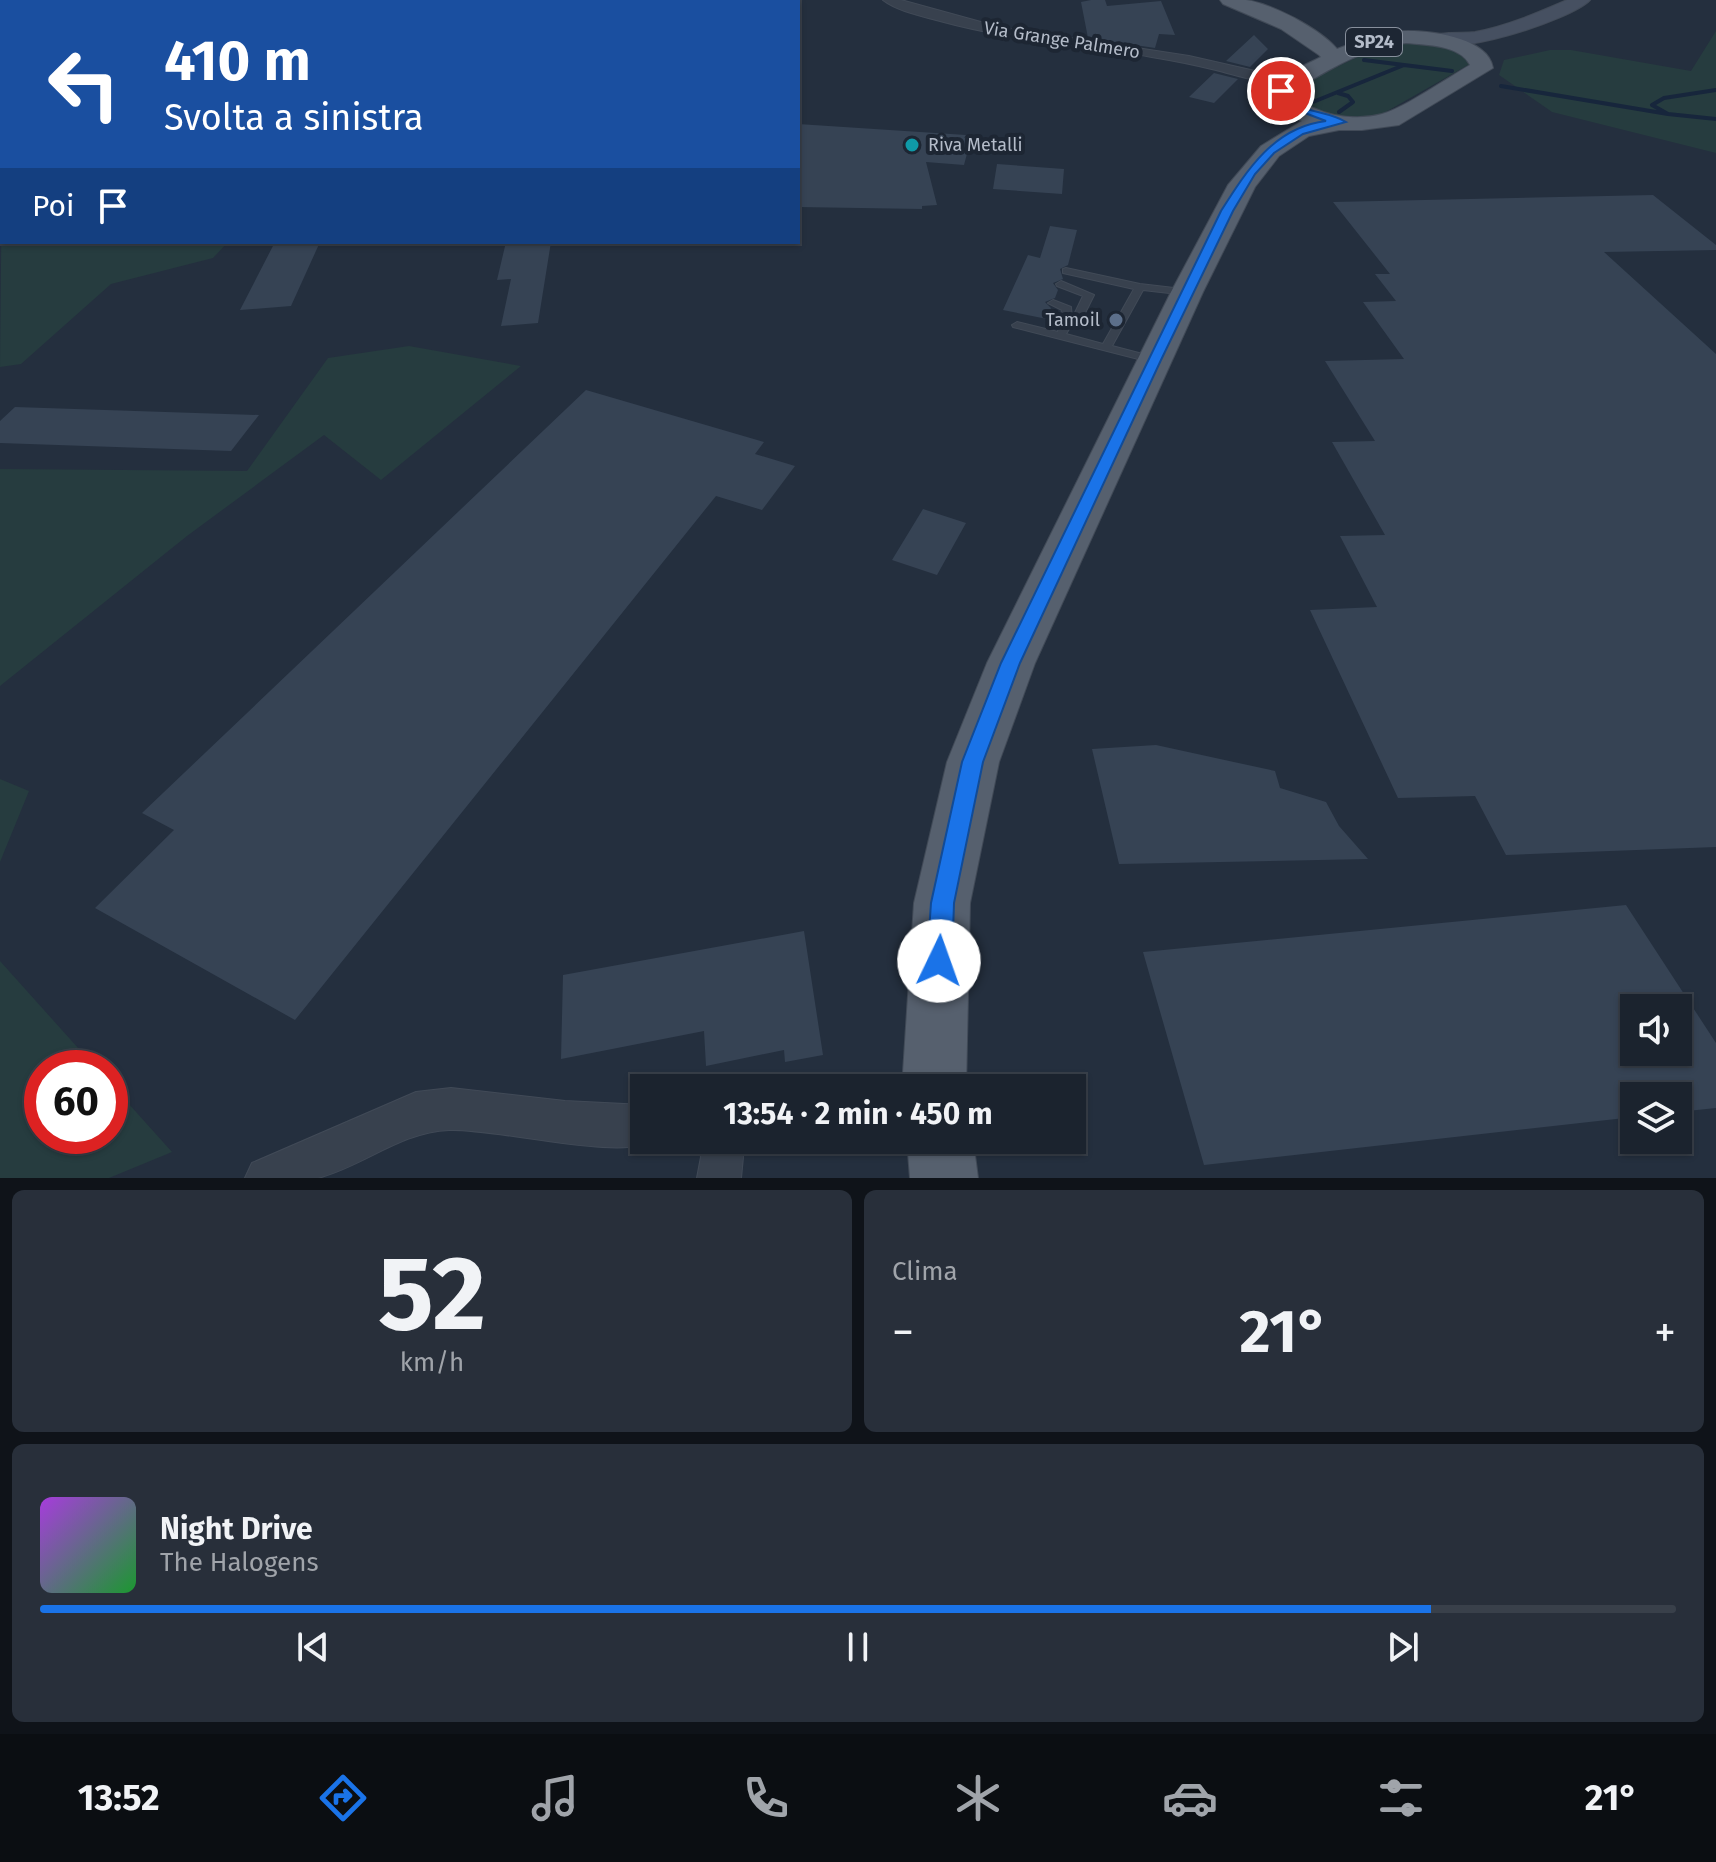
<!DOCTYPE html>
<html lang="it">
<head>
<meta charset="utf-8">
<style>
	body { margin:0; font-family:"Fira Sans",sans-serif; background:#282f3a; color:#f1f3f6; height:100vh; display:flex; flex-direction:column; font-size:30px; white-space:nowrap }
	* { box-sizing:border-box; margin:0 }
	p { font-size:26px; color:#a0a4aa }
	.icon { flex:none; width:44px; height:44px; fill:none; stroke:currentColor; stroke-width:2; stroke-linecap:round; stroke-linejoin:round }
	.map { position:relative; height:1178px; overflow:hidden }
	.drawer { display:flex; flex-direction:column; gap:12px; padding:12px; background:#0f1319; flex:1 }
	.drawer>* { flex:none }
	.guide { position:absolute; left:0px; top:0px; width:800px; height:244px; box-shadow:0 2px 6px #0004,0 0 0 2px #39404a; background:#1a4fa0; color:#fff; overflow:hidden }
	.fabs { position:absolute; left:1620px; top:994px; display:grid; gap:16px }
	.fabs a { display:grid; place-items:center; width:72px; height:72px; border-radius:0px; background:#1b232e; box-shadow:0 2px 6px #0004,0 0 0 2px #39404a; font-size:40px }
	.speed { position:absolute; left:24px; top:1050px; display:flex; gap:16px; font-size:40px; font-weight:700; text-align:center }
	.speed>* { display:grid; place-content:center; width:104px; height:104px; border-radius:50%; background:#1b232e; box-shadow:0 2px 6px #0004,0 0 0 2px #39404a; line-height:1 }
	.speed .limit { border:12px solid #d22; background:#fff; color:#111 }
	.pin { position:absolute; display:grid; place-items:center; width:68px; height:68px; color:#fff; margin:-34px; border:4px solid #fff; border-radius:50%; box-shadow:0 2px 8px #0007 }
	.me { position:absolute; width:88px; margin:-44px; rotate:3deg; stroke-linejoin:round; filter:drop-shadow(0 0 6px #0008) }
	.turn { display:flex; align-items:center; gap:28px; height:168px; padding:0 32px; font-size:36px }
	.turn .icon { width:104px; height:104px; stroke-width:2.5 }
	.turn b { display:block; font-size:56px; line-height:68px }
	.then { display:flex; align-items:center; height:76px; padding:0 32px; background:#0003; gap:16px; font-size:30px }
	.big { font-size:60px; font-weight:700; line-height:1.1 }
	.drawer .widget { flex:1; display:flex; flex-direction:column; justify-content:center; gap:12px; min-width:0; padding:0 28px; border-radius:12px; background:#282f3a }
	.drawer .dial { align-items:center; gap:0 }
	.dial b { font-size:104px; line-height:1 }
	.song { display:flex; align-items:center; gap:24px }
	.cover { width:96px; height:96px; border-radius:12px; background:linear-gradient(135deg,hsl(280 70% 55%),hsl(130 70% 35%)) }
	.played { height:8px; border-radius:4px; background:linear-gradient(90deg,#1a73e8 85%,#39404a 85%) }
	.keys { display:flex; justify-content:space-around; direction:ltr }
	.heat { display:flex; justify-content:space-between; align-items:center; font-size:44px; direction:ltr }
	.drawer .tiles { flex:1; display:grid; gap:12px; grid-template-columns:1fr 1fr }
	.widget:last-child { grid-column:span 2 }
	.trip { position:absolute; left:630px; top:1074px; width:456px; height:80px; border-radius:0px; background:#1b232e; box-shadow:0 2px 6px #0004,0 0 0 2px #39404a; font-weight:700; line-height:80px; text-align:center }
	.tab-bar { display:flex; height:128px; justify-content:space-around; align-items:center; background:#0b0e12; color:#a0a4aa }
	.tab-bar .icon { width:56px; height:56px }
	.tab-bar .on { color:#1a73e8 }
	.tab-bar b { font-size:36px; color:#f1f3f6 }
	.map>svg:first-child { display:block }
	.green { fill:#263c3f }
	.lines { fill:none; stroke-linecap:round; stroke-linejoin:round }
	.stream { stroke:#17263c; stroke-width:4 }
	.building { fill:#364354; fill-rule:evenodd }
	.lane-casing { stroke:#414a57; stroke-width:2 }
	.street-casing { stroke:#414a57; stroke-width:2 }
	.secondary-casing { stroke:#414a57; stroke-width:2 }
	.primary-casing { stroke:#414a57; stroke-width:2 }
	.lane { fill:#38414e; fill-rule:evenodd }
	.street { fill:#38414e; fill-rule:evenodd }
	.secondary { fill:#465061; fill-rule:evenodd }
	.primary { fill:#56606e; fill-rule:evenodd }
	.route { fill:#1a73e8; stroke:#114b97; stroke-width:2 }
	.culture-dot { fill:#0f9aa8; stroke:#1d2633; stroke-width:3 }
	.service-dot { fill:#5c6f8a; stroke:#1d2633; stroke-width:3 }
	.labels { text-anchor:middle; stroke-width:8; stroke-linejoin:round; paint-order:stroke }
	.far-street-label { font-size:18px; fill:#b4bcc9; stroke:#1d2633 }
	.shield { fill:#1d2633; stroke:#878f9c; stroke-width:2 }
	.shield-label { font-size:18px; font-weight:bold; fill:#b4bcc9 }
	.far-poi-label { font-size:18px; fill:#b4bcc9; stroke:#1d2633; text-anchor:start }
</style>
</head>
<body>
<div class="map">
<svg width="1716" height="1178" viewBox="0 0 1716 1178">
	<rect width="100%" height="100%" fill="#242f3e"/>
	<path class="green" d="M1716 31V153L1552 112 1499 75 1504 60 1550 50H1571L1691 71Z
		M1399 41C1423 43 1455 42 1470 64L1382 114C1351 122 1316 117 1293 95L1298 86 1380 46Z
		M2 160V242H228L213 258 111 284 21 364 0 367Z
		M409 346 521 366 381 480 324 435 187 536 0 686V469L247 471 328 358Z
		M0 779 29 791 0 862Z
		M0 961 96 1068H42V1136H110V1083L172 1152 109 1178H0Z"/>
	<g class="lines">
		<path class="stream" d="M1364 60 1452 71
			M1501 86 1668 114
			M1716 90 1664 98 1652 105 1668 114 1716 119
			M1338 93 1348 96 1353 102 1339 112
			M1313 102 1404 65"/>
	</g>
	<path class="building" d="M1091 0H1105L1107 6 1161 1 1175 35 1159 34 1155 48 1088 38 1081 2Z
		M1254 35 1268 49 1250 67 1226 61Z
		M1214 73 1238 79 1214 103 1189 97Z
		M798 124 966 135 964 138 972 135 964 165 926 162 937 205 922 206V209L798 207Z
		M997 164 1064 169 1062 194 993 189Z
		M1653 195 1716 245V250L1604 252 1716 354V847L1506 855 1475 796 1398 798 1310 610 1377 607 1340 536 1385 535 1332 442 1375 441 1325 361 1404 359 1363 302 1396 301 1375 274H1390L1333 202Z
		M1050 226 1077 230 1068 265 1060 269 1063 279 1053 283 1058 290 1055 298 1045 302 1051 308 1047 319 1003 310 1028 255 1040 258Z
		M275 242H320L291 306 240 310Z
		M506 242H551L538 323 501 326 511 279 497 280Z
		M586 390 764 442 755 454 795 466 762 510 716 496 295 1020 95 908 174 830 142 813Z
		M15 407 259 415 231 451 0 443V421Z
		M923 509 966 523 937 575 892 560Z
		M1156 745 1275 771 1280 788 1326 802 1339 826 1368 859 1119 864 1092 749Z
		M1626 905 1716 1043V1108L1678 1112V1096H1634V1117L1204 1165 1143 952ZM1634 1008H1678V1052H1634Z
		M804 931 823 1055 785 1062 784 1050 706 1066 704 1031 561 1059 563 975Z"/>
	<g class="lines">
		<g class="lane-casing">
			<path id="lane" d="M1066 268 1140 284 1191 290V294L1187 295 1143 290 1112 346 1158 358V362L1154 363 1013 327 1012 325 1017 322 1058 332 1062 310 1048 303 1053 300 1071 307 1072 319 1083 296 1057 286 1056 284 1061 281 1094 295 1080 323 1069 329 1066 334 1103 344 1134 289 1063 273V269Z"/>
		</g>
		<g class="street-casing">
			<path id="street" d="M883 0H901L999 27 1189 56 1255 71 1297 75 1304 79C1288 92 1236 75 1216 70 1125 47 1030 46 940 21 922 16 897 11 883 0Z
				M451 1088 565 1101 644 1105V1140H659C620 1162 499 1128 449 1130 400 1132 364 1166 318 1178 297 1178 268 1178 245 1178L252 1163 416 1092Z
				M698 1140H740L743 1157 741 1178H697L701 1157Z"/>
		</g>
		<g class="secondary-casing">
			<path id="secondary" d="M1567 0H1590C1571 20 1446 61 1426 40 1436 30 1461 34 1475 32 1507 26 1537 13 1567 0Z"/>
		</g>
		<g class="primary-casing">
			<path id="primary" d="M1220 0C1228 0 1238 0 1246 0 1273 4 1320 29 1337 49 1355 42 1373 35 1392 32 1419 28 1488 35 1493 68L1399 125 1362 130H1339L1309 136 1279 156 1255 187 1203 292 1035 663 999 762 970 903 966 1088H902L914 903 947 762 987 663 1171 292 1228 185 1261 146 1302 121 1282 111 1269 96C1273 76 1304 66 1321 57L1319 55 1281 29 1223 4ZM1406 43C1427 45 1460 45 1470 65 1447 78 1406 107 1382 114 1353 122 1314 115 1293 94L1295 90C1330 69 1365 47 1406 43Z
				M907 1140H973L978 1178H910Z"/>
		</g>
		<use href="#lane" class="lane"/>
		<use href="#street" class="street"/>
		<use href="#secondary" class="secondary"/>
		<use href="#primary" class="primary"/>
	</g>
	<path class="route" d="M1277 89H1284C1297 116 1323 108 1346 122L1303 134 1274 153 1255 174 1233 211 1161 360 1020 663 983 762 954 903 952 961 948 970 939 973 931 970 927 961 931 903 962 762 1001 663 1221 211C1247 170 1274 127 1326 121L1281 104Z"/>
	<circle class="culture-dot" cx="912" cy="145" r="8"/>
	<circle class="service-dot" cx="1116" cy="320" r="8"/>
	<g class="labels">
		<g class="far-street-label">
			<text transform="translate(1062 40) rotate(9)" y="6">Via Grange Palmero</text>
		</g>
		<rect class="shield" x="1346" y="28" width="56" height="28" rx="6"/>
		<g class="shield-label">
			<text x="1374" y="48">SP24</text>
		</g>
		<g class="far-poi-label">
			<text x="928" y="151">Riva Metalli</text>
			<text x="1100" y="326" text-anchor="end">Tamoil</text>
		</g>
	</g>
</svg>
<div class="fabs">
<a><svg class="icon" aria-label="sound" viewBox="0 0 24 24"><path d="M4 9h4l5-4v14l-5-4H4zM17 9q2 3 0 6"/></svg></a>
<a><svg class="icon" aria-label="layers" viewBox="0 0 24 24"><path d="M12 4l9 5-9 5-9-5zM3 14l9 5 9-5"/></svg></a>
</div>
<div class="speed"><div class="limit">60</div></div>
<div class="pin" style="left:1281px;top:91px;background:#d93025"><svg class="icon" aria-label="arrive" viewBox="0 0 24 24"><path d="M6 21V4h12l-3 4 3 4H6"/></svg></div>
<svg class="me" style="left:939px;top:961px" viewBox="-20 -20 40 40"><circle r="19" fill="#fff"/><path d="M0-13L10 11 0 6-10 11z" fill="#1a73e8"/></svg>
<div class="trip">13:54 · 2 min · 450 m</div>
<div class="guide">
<div class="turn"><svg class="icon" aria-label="left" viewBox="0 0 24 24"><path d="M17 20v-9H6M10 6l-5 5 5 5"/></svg><div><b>410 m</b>Svolta a sinistra</div></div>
<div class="then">Poi<svg class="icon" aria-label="arrive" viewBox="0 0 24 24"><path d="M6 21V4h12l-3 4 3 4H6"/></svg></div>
</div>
</div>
<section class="drawer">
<div class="tiles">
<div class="widget dial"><b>52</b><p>km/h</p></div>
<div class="widget"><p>Clima</p>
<div class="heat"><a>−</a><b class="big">21°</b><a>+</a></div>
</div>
<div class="widget">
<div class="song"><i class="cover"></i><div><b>Night Drive</b><p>The Halogens</p></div></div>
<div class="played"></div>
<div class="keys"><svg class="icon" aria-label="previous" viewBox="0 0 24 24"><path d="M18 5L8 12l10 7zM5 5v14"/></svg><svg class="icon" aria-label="pause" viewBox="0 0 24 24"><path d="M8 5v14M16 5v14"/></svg><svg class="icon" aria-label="next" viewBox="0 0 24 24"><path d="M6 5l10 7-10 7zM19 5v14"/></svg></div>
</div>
</div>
</section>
<nav class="tab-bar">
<b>13:52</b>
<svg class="icon on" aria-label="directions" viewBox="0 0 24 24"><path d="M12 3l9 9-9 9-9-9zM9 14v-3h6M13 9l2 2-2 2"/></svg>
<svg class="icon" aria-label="music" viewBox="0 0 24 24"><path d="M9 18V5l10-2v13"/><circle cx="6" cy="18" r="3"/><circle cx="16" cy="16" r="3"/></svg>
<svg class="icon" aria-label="phone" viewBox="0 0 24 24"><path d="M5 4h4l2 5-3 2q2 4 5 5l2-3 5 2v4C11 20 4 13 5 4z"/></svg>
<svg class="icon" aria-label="climate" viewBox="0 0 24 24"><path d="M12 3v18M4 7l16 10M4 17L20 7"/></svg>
<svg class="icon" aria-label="car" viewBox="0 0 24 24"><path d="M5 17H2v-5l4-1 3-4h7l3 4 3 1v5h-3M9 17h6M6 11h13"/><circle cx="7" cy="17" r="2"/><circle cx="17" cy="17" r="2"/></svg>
<svg class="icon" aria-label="filters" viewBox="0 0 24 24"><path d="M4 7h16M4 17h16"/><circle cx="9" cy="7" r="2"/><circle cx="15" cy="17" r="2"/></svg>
<b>21°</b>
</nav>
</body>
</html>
